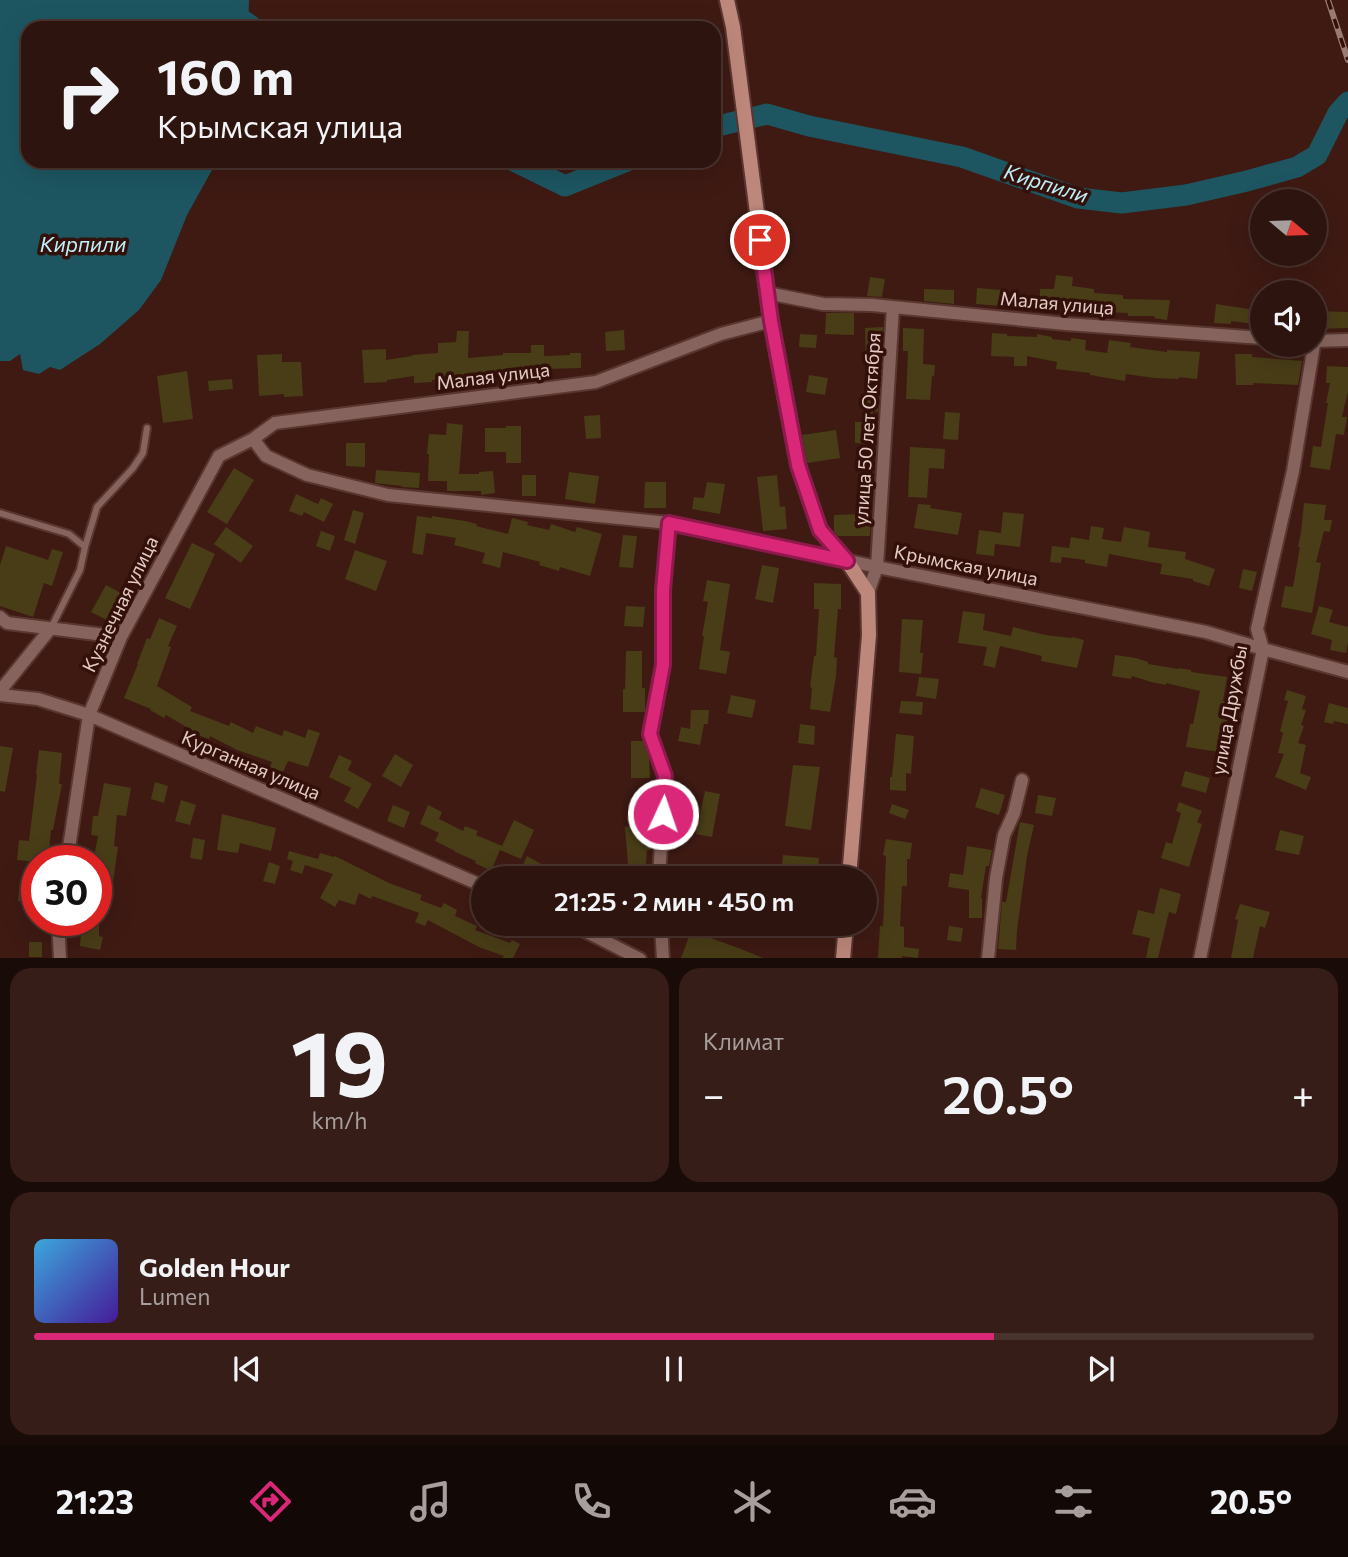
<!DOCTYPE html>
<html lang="ru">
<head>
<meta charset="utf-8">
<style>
	body { margin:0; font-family:Commissioner,sans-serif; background:#361d17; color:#f1f3f6; height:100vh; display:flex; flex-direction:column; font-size:26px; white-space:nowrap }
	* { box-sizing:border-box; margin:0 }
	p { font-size:23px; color:#a79e9e }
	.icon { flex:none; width:38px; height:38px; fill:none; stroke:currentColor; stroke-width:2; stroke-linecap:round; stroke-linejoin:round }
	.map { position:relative; height:958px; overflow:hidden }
	.drawer { display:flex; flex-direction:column; gap:10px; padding:10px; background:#190b08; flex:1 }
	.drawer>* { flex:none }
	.top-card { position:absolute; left:21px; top:21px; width:700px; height:147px; border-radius:21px; box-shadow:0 7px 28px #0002,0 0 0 2px #49332e; background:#2e140e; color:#f1f3f6; overflow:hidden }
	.needle { width:46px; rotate:109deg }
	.buttons { position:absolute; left:1250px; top:189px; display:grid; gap:14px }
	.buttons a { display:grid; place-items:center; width:77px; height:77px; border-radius:50%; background:#2e140e; box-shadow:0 7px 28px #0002,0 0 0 2px #49332e; font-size:35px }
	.speed { position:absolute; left:21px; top:845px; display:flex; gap:14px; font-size:35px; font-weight:700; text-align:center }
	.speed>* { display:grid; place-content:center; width:91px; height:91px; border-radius:50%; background:#2e140e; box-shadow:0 7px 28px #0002,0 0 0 2px #49332e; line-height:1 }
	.speed .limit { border:10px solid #d22; background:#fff; color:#111 }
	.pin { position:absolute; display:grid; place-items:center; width:60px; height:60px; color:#fff; margin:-30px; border:4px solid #fff; border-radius:50%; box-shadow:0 2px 7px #0007 }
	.me { position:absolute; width:77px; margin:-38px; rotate:3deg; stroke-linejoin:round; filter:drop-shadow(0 0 5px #0008) }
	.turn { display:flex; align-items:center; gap:24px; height:147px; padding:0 21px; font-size:32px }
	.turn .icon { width:91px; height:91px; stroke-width:2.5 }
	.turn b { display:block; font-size:49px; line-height:60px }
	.big { font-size:52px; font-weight:600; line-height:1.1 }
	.drawer .widget { flex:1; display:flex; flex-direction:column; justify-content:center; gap:10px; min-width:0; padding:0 24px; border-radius:21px; background:#361d17 }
	.drawer .dial { align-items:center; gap:0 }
	.dial b { font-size:91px; line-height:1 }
	.song { display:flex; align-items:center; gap:21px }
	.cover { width:84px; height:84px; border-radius:10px; background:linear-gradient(135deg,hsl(200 70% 55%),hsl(260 70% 35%)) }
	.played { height:7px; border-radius:4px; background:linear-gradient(90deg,#db2777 75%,#49332e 75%) }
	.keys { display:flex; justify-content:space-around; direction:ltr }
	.heat { display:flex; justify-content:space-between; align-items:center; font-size:38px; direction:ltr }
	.drawer .tiles { flex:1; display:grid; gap:10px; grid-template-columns:1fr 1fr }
	.widget:last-child { grid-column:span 2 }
	.trip { position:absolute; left:471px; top:866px; width:406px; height:70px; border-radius:35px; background:#2e140e; box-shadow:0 7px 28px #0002,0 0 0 2px #49332e; font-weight:600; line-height:70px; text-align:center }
	.dock { display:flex; height:112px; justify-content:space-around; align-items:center; background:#120806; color:#a79e9e }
	.dock .icon { width:49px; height:49px }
	.dock .on { color:#db2777 }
	.dock b { font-size:32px; color:#f1f3f6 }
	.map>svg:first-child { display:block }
	.water { fill:#1d5661 }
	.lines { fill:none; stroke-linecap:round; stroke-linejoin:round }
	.river { stroke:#1d5661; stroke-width:21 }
	.building { fill:#483d16 }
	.lane-casing { stroke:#59362f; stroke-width:10 }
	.street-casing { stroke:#59362f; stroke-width:16 }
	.secondary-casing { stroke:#59362f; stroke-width:18 }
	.lane { stroke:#86645d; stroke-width:6 }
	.street { stroke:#86645d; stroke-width:12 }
	.secondary { stroke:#bd877b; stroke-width:14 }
	.rail-casing { stroke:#997b74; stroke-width:6 }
	.rail { stroke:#331009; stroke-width:3.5; stroke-dasharray:10; stroke-linecap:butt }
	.route-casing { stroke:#8e194d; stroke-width:18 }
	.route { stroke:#db2777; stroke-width:12 }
	.labels { text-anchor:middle; stroke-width:7; stroke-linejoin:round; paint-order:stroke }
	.street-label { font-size:19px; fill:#e4cbc5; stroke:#331009 }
	.water-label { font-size:21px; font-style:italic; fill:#bdeef9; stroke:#331009 }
</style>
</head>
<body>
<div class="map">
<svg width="1348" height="959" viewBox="0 0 1348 959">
	<rect width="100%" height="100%" fill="#3e1a13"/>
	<path class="water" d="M0 0H249L248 28H28V161H217L187 215 161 280 139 310 100 344 60 370 50 367 39 374 23 370 20 354 10 361H0Z"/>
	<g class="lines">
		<path class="river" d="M214 0 254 28
			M714 127 767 114 809 126 962 157 1078 198 1122 203 1186 195 1247 181 1297 167 1317 155 1338 113 1348 102
			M514 161 565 186 627 161"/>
	</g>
	<path class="building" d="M1056 275 1073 277 1072 286 1094 289V293L1123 295V299L1170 300 1167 320 1154 318 1155 316H1128V313L1102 312V310L1070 305V307L1040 304V289H1054Z
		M870 277 885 279 882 297 867 296Z
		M977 288 1002 290 1001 306 976 304Z
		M924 289 954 290V304L924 301Z
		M1216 304 1262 311V325L1231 321V324L1214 323Z
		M1316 311 1348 312V328L1316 329Z
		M826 313H854V335L825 334Z
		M883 327 881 352H880L878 412 873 411 872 444 855 443V422H862L864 390H867L865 328Z
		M903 328 924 329 923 364 935 365 934 376H932L930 400 906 399 908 351H903Z
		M624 330 625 350 606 351 605 332Z
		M457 331H469L468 358 503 355V353H531V345H544V356L570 355V353H581V368L544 369V375L503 373V371L468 374V378L451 377V379L432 380V382L414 383V376L387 380V382L364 383 362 350 386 349V360L412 356V355L438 353V343L456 342Z
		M992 333 1007 334V336L1037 337V334L1052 337V339L1071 341V338L1086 340 1085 350 1107 353 1109 340 1131 343 1130 347 1167 352V350L1200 352 1197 379 1179 377V379L1154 378 1126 374 1125 381 1090 375V373L1056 369 1057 362 1027 356V366H1014V357L991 356Z
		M800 334 817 335 816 348 799 347Z
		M282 354V362H301L303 396 284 397V394L259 396 257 355Z
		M1235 354H1252V357L1302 361 1298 385 1253 383V385H1236Z
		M1327 366 1348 367V391L1342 417H1347L1344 435 1336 434 1330 470 1310 467 1313 446 1321 447 1328 403H1326L1330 383H1326Z
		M187 371 193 419 163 423 157 376Z
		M809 375 828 378 825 395 806 392Z
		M232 379 233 389 209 391 208 381Z
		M945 412 960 413 958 440 943 439Z
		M600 415 601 438 586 439 584 416Z
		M447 423 463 425 459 474H479V472L493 471 495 493 481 495V491H447V481H428L429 454H427L429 434 446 435Z
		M506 426H521V463H506V452H485V428H506Z
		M836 430 840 458 807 463 802 435Z
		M346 443H365V467L346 466Z
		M910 447 945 449 944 469 929 468 927 498 908 497Z
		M234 468 254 480 227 524 207 512Z
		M874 469 870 536H838L834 532V515L863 514 864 500 862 470Z
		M376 470 420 473 419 488 402 487V486L375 483Z
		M569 472 599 476 595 504 565 499Z
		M522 475H536V496H522Z
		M777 475 780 507 785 506 787 529 763 531 757 477Z
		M645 482H666V508H644Z
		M707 482 725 484 720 514 692 509 694 497 704 498Z
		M296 494 318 504 321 498 333 504 324 522 304 512 302 516 289 511Z
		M1304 503 1326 505 1324 520H1332L1330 532 1324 531 1316 562 1321 563 1312 613 1281 607 1285 586 1293 587 1300 547H1298L1301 532Z
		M918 504 931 505 930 508 962 513 958 535 914 528Z
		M353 510 364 513 355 544 344 540Z
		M1003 512 1024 514 1020 547 995 544 994 556 976 554 979 530 1001 533Z
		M417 516 432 518V516L465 521 477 524 476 526 508 534 512 518 528 522 527 525 549 530 551 524 575 532 577 527 602 534 590 576 560 567 559 571 539 565 540 562 503 552 500 568 482 563 485 553 454 545 456 538 426 533 423 555 412 553Z
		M1091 526 1104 528 1102 539 1121 542 1124 527 1150 532 1148 547 1186 552 1185 559 1215 569 1209 586 1193 581V579L1160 574 1162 564 1109 554 1107 567 1085 563V560L1062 557 1061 563 1050 562 1052 546 1069 548 1071 537 1089 540Z
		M226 527 253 546 241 563 214 544Z
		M321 531 335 536 330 551 316 546Z
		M623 535 637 536 633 568 619 567Z
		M192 543 215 554 190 609 165 598Z
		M6 546 48 560 52 549 63 552 52 586 44 583 33 617 0 606V565Z
		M355 550 387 561 376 591 345 579Z
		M762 565 779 568 773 603 755 599Z
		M1243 569 1257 572 1252 591 1239 588Z
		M707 580 730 584 720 650 730 652 726 674 699 669 704 636H702L708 602 703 601Z
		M814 583 841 584V609H838L834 657 837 658 836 676 830 712 810 709 812 688 810 687 814 656H816L819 609H814Z
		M106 585 121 593 107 620 91 612Z
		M626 606 645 607 643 627 624 626Z
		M1319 606 1333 610 1329 622 1348 627V643L1346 653 1330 650 1332 640 1311 634Z
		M963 611 985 614 983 630 1011 636 1013 627 1045 635 1071 638 1072 637 1084 640 1077 668 1041 661 1042 656 1000 646 995 668 983 665 987 647 958 643Z
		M159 618 177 626 168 646 171 647 157 686 192 707 190 711 229 726 231 722 253 733 256 726 282 736 284 730 305 738 308 729 320 733 308 767 288 761 283 772 270 767 272 762 237 750 210 736 209 739 192 733 193 731 166 715 164 718 150 710 151 709 124 698 138 664H137L147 638 150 639Z
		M902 619 923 620 920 653H923L921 674 899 672Z
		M626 651H642V688H645V712H623V689H625Z
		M1115 655 1136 658 1148 662V664L1179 669V668L1191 670V672L1227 677 1223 701 1231 703 1226 725H1224L1220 752 1186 747 1190 724H1193L1200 691 1166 683V685L1151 682 1132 676 1131 679 1112 676Z
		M919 677 939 679 936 699 916 696Z
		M1287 690 1306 696 1302 709 1306 710 1301 725 1304 726 1298 743 1306 745 1300 773 1311 777 1306 790 1275 777 1284 754 1278 753 1283 733 1280 731 1288 701 1284 700Z
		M731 695 756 700 752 718 727 713Z
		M901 701 923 702 922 715 899 713Z
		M1329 703 1348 708V724L1334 721 1333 724 1324 722Z
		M691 710H709L708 724H704L700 745 678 741 681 727 690 729Z
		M800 724 815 726 814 745 798 743Z
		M896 734 914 736 911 774 906 773V791L890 790V777H892Z
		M631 741H643L649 758 650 778H631Z
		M0 746 13 748 5 792 0 791Z
		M39 750 62 753 59 784H62L53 830H51L48 861H37V862L17 860 19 840 29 841 37 775 36 774Z
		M395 754 413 765 401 787 382 776Z
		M339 755 352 761 348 770 372 784 358 809 344 801 351 788 329 777Z
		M793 765 820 767 811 830 785 826Z
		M1185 771 1210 778 1206 793 1181 786Z
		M155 782 168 786 164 803 151 799Z
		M104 783 131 788 126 816 117 815 114 846 118 847 113 882H108L106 905 96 904V857H94L98 836 91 835 93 816H98Z
		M981 788 1005 795 999 815 975 807Z
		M705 791 720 794 712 837 696 834Z
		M1038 795 1056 798 1052 816 1035 813Z
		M181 800 196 805 190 825 175 821Z
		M1179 802 1202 811 1197 822 1202 824 1189 867 1161 858 1166 842 1172 844 1181 813 1176 811Z
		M892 804 909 810 905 819 889 813Z
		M393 805 410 812 404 828 387 821Z
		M428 805 442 812 439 819 463 831 465 826 478 831 476 835 502 846 514 820 534 830 521 859 500 850 491 871 475 863 476 861 455 852V851L435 841 439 833 420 824Z
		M222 814 276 828 271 851 240 843 238 853 217 850Z
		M1020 822 1034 825 1027 856 1017 930 1016 950 998 949 1002 902H1006Z
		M649 825 651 850H647L645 878H623L624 864H628L625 827Z
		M1280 830 1304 836 1299 855 1275 850Z
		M193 838 205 840 202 860 190 858Z
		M886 839 912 843 910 859H907V886H902L900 926 904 927V947L919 949 918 958 902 956V958H878L880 926H883L886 856 883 855Z
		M967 846 992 850 989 866H986L981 898H982V918H969V890L948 887 950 873 963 875Z
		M289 851 318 859 320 853 334 857 335 856 389 883 422 895 420 900 441 908 444 903 457 910 455 916 477 926 475 930 510 943 512 940 520 944 513 958H502L504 956 479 947 428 920 425 926 415 922 419 913 372 896 371 899 359 893 355 905 339 900 335 907 320 898 333 874 305 865 302 874 290 870 293 861 287 859Z
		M783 855 819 858 817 878H781Z
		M527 856 543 865 570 878H523L518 876Z
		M269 862 280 866 275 884 263 881Z
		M1160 888 1181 894 1176 914 1169 912 1158 958H1146L1150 938 1132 934 1138 910 1154 914Z
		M19 889 37 891V903L18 901Z
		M1240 904 1270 912 1265 928 1260 926 1253 958H1231L1238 920 1235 919Z
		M82 920H99V936L103 937 100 950 80 946Z
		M949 926 963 928 961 942 947 940Z
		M691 931 741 949 763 958H681Z
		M29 942H42V957H29Z"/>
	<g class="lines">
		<g class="lane-casing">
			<path id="lane" d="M0 513 69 534 85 547 80 570 51 628
				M85 547 97 507 133 468 143 453 147 428"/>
		</g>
		<g class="street-casing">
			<path id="street" d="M767 293 823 304 872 305 1066 324 1262 338
				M1314 341 1348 340
				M253 439 266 456 307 475 388 495 669 523 887 569 1206 632 1263 649 1348 672
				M868 593 877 567 893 307
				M0 617 7 623 121 637
				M0 691 51 628
				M0 695 38 699 89 715 483 886
				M67 861 89 715 121 637 219 456 253 439 275 423 596 382 721 334 771 321
				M659 878 665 776 650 734 663 665V590L669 523
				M58 920 60 959
				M571 924 640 959
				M661 924 663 959
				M988 959 996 878 1004 835 1014 813 1022 780
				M1200 959 1263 649 1257 629 1293 471 1314 345"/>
		</g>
		<g class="secondary-casing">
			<path id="secondary" d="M727 0 733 27 771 321 798 465 820 530 847 561 868 593 869 635 849 878
				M843 959 846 924"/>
		</g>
		<use href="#lane" class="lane"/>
		<use href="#street" class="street"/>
		<use href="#secondary" class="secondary"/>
		<g class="rail-casing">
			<path id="rail" d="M1328 0 1348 60"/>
		</g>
		<use href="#rail" class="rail"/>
	</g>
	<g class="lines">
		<g class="route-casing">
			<path id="route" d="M663 814 665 776 650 734 663 665V590L669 523 847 561 820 530 798 465 771 321 760 240"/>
		</g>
		<use href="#route" class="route"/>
	</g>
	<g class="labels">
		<g class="street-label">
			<text transform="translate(1057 303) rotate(5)" y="7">Малая улица</text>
			<text transform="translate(493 376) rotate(-7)" y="7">Малая улица</text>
			<text transform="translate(867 429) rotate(-86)" y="7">улица 50 лет Октября</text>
			<text transform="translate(966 565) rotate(11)" y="7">Крымская улица</text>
			<text transform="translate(120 604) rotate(-64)" y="7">Кузнечная улица</text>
			<text transform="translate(1229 710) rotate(-80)" y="7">улица Дружбы</text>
			<text transform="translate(251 765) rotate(23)" y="7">Курганная улица</text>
		</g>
		<g class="water-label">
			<text transform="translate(1046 184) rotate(17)" y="7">Кирпили</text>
			<text x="83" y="252">Кирпили</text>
		</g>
	</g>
</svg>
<div class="buttons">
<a><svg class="needle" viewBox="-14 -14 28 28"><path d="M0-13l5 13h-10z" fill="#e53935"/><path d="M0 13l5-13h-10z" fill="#a79e9e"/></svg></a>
<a><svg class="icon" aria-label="sound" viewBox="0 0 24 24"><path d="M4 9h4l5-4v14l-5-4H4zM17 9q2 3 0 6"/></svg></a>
</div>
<div class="speed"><div class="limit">30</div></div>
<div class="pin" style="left:760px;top:240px;background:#d93025"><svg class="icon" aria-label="arrive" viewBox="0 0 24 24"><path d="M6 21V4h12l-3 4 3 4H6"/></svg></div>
<svg class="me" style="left:663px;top:814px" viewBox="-20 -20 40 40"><circle r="17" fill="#db2777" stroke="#fff" stroke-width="3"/><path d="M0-11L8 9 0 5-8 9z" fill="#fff"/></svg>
<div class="trip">21:25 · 2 мин · 450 m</div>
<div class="top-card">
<div class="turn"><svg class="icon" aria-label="right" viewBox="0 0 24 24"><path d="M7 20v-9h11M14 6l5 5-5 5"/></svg><div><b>160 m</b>Крымская улица</div></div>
</div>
</div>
<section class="drawer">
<div class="tiles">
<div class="widget dial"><b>19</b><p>km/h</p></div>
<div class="widget"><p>Климат</p>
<div class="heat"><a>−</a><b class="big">20.5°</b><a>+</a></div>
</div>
<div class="widget">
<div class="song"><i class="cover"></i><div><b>Golden Hour</b><p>Lumen</p></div></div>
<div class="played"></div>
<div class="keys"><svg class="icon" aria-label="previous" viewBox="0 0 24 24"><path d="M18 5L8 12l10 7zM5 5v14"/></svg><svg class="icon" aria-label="pause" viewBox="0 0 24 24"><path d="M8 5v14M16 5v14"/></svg><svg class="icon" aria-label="next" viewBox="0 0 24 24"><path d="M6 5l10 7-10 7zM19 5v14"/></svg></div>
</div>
</div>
</section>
<nav class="dock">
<b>21:23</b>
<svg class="icon on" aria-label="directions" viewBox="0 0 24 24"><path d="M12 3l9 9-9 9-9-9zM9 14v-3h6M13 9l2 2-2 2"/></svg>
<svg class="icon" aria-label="music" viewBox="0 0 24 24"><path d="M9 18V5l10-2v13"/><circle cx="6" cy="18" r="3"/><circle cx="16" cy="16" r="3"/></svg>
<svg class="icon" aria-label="phone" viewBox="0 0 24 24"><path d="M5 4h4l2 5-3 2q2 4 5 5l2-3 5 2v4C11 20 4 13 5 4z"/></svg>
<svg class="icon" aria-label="climate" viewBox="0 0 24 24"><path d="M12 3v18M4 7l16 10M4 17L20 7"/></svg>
<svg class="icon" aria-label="car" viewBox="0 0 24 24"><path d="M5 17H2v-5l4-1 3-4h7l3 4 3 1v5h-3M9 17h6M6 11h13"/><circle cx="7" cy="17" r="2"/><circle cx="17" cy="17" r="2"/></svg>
<svg class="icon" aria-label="filters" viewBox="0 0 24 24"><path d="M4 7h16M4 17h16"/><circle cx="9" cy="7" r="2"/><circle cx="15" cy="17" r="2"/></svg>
<b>20.5°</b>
</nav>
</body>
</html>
